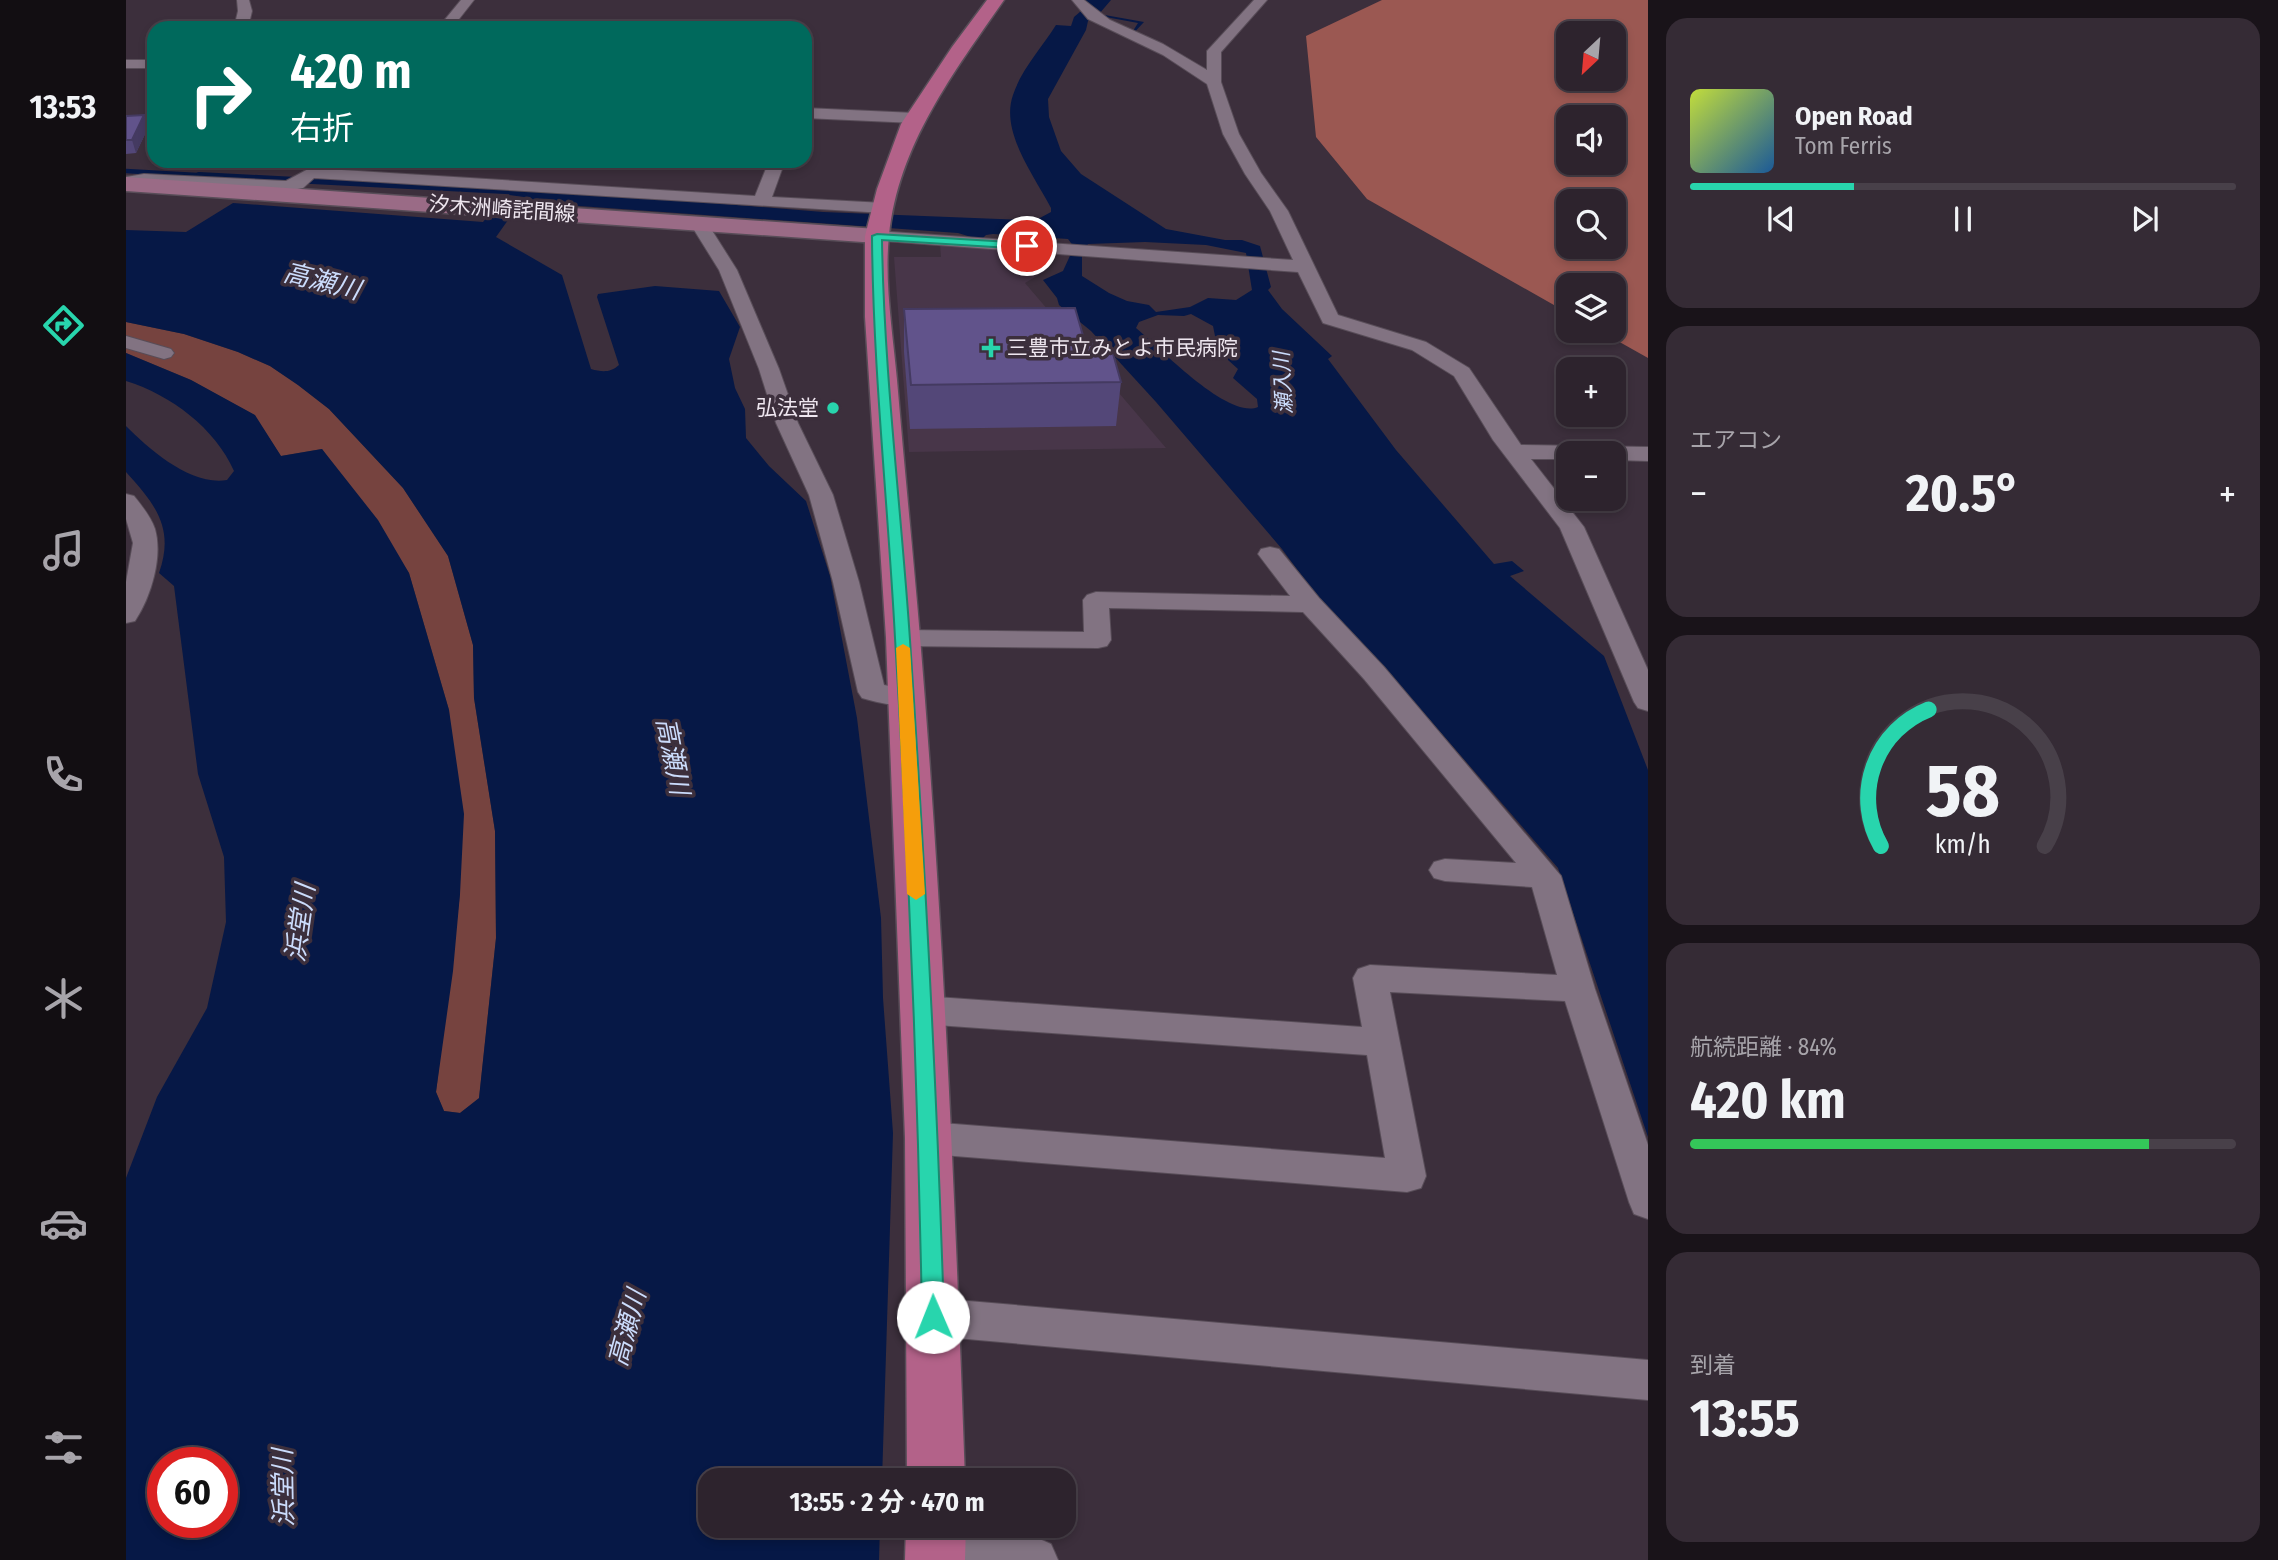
<!DOCTYPE html>
<html lang="ja">
<head>
<meta charset="utf-8">
<style>
	body { margin:0; font-family:"Fira Sans Condensed","Noto Sans JP",sans-serif; background:#352b35; color:#f1f3f6; height:100vh; display:flex; flex-direction:column; font-size:26px; white-space:nowrap }
	* { box-sizing:border-box; margin:0 }
	p { font-size:23px; color:#a7a4aa }
	.icon { flex:none; width:38px; height:38px; fill:none; stroke:currentColor; stroke-width:2; stroke-linecap:round; stroke-linejoin:round }
	.map { position:relative; flex:1; overflow:hidden }
	.drawer { display:flex; flex-direction:column; gap:18px; padding:18px; background:#191319; width:630px }
	.drawer>* { flex:none }
	.hud { position:absolute; left:21px; top:21px; width:665px; height:147px; border-radius:21px; box-shadow:0 4px 10px #0003,0 0 0 2px #484049; background:#00695c; color:#fff; overflow:hidden }
	.needle { width:46px; rotate:206deg }
	.tools { position:absolute; left:1430px; top:21px; display:grid; gap:14px }
	.tools a { display:grid; place-items:center; width:70px; height:70px; border-radius:14px; background:#2d232d; box-shadow:0 4px 10px #0003,0 0 0 2px #484049; font-size:35px }
	.speed { position:absolute; left:21px; top:1447px; display:flex; gap:14px; font-size:35px; font-weight:700; text-align:center }
	.speed>* { display:grid; place-content:center; width:91px; height:91px; border-radius:50%; background:#2d232d; box-shadow:0 4px 10px #0003,0 0 0 2px #484049; line-height:1 }
	.speed .limit { border:10px solid #d22; background:#fff; color:#111 }
	.pin { position:absolute; display:grid; place-items:center; width:60px; height:60px; color:#fff; margin:-30px; border:4px solid #fff; border-radius:50%; box-shadow:0 2px 7px #0007 }
	.me { position:absolute; width:77px; margin:-38px; rotate:359deg; stroke-linejoin:round; filter:drop-shadow(0 0 5px #0008) }
	.turn { display:flex; align-items:center; gap:24px; height:147px; padding:0 28px; font-size:32px }
	.turn .icon { width:91px; height:91px; stroke-width:2.5 }
	.turn b { display:block; font-size:49px; line-height:60px }
	.big { font-size:52px; font-weight:700; line-height:1.1 }
	.drawer .tile { flex:1; display:flex; flex-direction:column; justify-content:center; gap:10px; min-width:0; padding:0 24px; border-radius:21px; background:#352b35 }
	.drawer .dial { align-items:center; gap:0 }
	.dial svg { height:182px; overflow:visible; fill:none; stroke:#484049; stroke-width:7; stroke-linecap:round; text-anchor:middle }
	.dial text { fill:#f1f3f6; stroke:none }
	.song { display:flex; align-items:center; gap:21px }
	.cover { width:84px; height:84px; border-radius:10px; background:linear-gradient(135deg,hsl(70 70% 55%),hsl(210 70% 35%)) }
	.played { height:7px; border-radius:4px; background:linear-gradient(90deg,#28d5ad 30%,#484049 30%) }
	.keys { display:flex; justify-content:space-around; direction:ltr }
	.heat { display:flex; justify-content:space-between; align-items:center; font-size:38px; direction:ltr }
	.charge { height:10px; border-radius:5px; background:linear-gradient(90deg,#34c759 84%,#484049 0) }
	.trip { position:absolute; left:572px; top:1468px; width:378px; height:70px; border-radius:21px; background:#2d232d; box-shadow:0 4px 10px #0003,0 0 0 2px #484049; font-weight:700; line-height:70px; text-align:center }
	main { display:flex; flex:1; min-height:0 }
	.dock { display:flex; flex-direction:column; width:126px; justify-content:space-around; align-items:center; background:#120e12; color:#a7a4aa }
	.dock .icon { width:49px; height:49px }
	.dock .current { color:#28d5ad }
	.dock b { font-size:32px; color:#f1f3f6 }
	.map>svg:first-child { display:block }
	.built { fill:#483649 }
	.green { fill:#76433f }
	.forest { fill:#9b5852; fill-rule:evenodd }
	.water { fill:#061846; fill-rule:evenodd }
	.lines { fill:none; stroke-linecap:round; stroke-linejoin:round }
	.stream-far1 { stroke:#061846; stroke-width:4.5 }
	.stream { stroke:#061846; stroke-width:6 }
	.street-casing { stroke:#584d58; stroke-width:2 }
	.secondary-casing { stroke:#584d58; stroke-width:3 }
	.primary-casing { stroke:#584d58; stroke-width:3 }
	.street { fill:#827382; fill-rule:evenodd }
	.secondary { fill:#9a6b86; fill-rule:evenodd }
	.primary { fill:#b36289; fill-rule:evenodd }
	.wall { fill:#534778 }
	.shaded-wall { fill:#443a61 }
	.building { fill:#61538b; stroke:#443a61; stroke-width:2 }
	.route { fill:#28d5ad; stroke:#1a8a70; stroke-width:2 }
	.slow { fill:#f59e0b }
	.poi-dot { fill:#28d5ad; stroke:#3c2f3c; stroke-width:2.5 }
	.labels { text-anchor:middle; stroke-width:7; stroke-linejoin:round; paint-order:stroke }
	.far-street-label { font-size:21px; fill:#eee6ef; stroke:#3c2f3c }
	.far-poi-label { font-size:21px; fill:#eee6ef; stroke:#3c2f3c; text-anchor:start }
	.far-water-label { font-size:21px; font-style:italic; fill:#cbdcfc; stroke:#3c2f3c }
	.water-label { font-size:26px; font-style:italic; fill:#cbdcfc; stroke:#3c2f3c }
</style>
</head>
<body>
<main>
<nav class="dock">
<b>13:53</b>
<svg class="icon current" aria-label="directions" viewBox="0 0 24 24"><path d="M12 3l9 9-9 9-9-9zM9 14v-3h6M13 9l2 2-2 2"/></svg>
<svg class="icon" aria-label="music" viewBox="0 0 24 24"><path d="M9 18V5l10-2v13"/><circle cx="6" cy="18" r="3"/><circle cx="16" cy="16" r="3"/></svg>
<svg class="icon" aria-label="phone" viewBox="0 0 24 24"><path d="M5 4h4l2 5-3 2q2 4 5 5l2-3 5 2v4C11 20 4 13 5 4z"/></svg>
<svg class="icon" aria-label="climate" viewBox="0 0 24 24"><path d="M12 3v18M4 7l16 10M4 17L20 7"/></svg>
<svg class="icon" aria-label="car" viewBox="0 0 24 24"><path d="M5 17H2v-5l4-1 3-4h7l3 4 3 1v5h-3M9 17h6M6 11h13"/><circle cx="7" cy="17" r="2"/><circle cx="17" cy="17" r="2"/></svg>
<svg class="icon" aria-label="filters" viewBox="0 0 24 24"><path d="M4 7h16M4 17h16"/><circle cx="9" cy="7" r="2"/><circle cx="15" cy="17" r="2"/></svg>
</nav>
<div class="map">
<svg width="1522" height="1560" viewBox="0 0 1522 1560">
	<rect width="100%" height="100%" fill="#3c2f3c"/>
	<path class="built" d="M814 244 928 250 921 270 899 283 1040 448 783 452 768 257H815Z"/>
	<path class="green" d="M0 322 58 334 112 352 144 366 172 385 203 409 277 488 322 556 347 645 348 698 369 831 370 938 353 1099 334 1113 318 1111 310 1092 334 894 323 710 283 573 196 449 155 456 128 415 65 380 0 353Z"/>
	<path class="forest" d="M1256 0H1522V358L1474 331H1488V285H1442V313L1241 199 1190 137 1180 36ZM1442 33H1488V79H1442ZM1488 117V163H1442V117ZM1488 201V247H1442V201Z"/>
	<path class="water" d="M958 0H985L973 14 1018 22 1002 39 1012 23 969 15 962 21 960 30 922 99 923 117 935 151 955 174 1040 229 1099 240H1116L1134 246 1145 287 1142 290 1156 309 1206 356 1202 359 1270 450 1368 564 1386 561 1398 571 1384 576 1478 656 1522 770V1137L1432 868 1297 712 1190 595 1156 549 1030 402 965 331 933 305 931 298 917 280 937 271 948 247 942 239 867 234 860 235 855 240 832 233 412 203 405 198 383 195 390 187 697 212 897 220 912 219 925 212V208C908 175 874 132 887 95 895 70 916 47 930 25L945 26 948 17 961 6ZM1019 242 1080 245 1120 253 1126 290 1110 300 1082 298 1064 307 1030 312 1023 305 1001 301 983 293 956 276V255L962 244ZM1065 314 1087 326 1089 336 1101 344 1102 360 1112 369 1107 378 1131 399 1132 407C1102 420 1033 347 1010 328L1013 322 1032 315 1058 316Z
		M107 203 357 222 365 212 387 213 370 237 436 275 465 369C476 372 484 373 493 365L471 297 472 294 529 286 593 291 614 327 603 359 609 388 619 409 620 438 643 466 680 501 704 576 731 718 755 918 757 998 767 1133 756 1480H584V1526H754L753 1560H0V1178L31 1097 81 1008 100 922 98 857 72 774 48 586 33 573C49 528 29 504 0 472V426C24 450 65 486 101 480L108 471C89 428 45 395 0 381V353L65 380 129 415 155 456 196 449 252 520 283 573 323 710 338 814 334 894 327 971 310 1092 318 1111 334 1113 353 1098 370 938 369 831 348 698 347 645 322 556 277 488 203 409 172 385 144 366 112 352 58 334 0 322V230L60 232ZM37 1463H96V1522H37Z"/>
	<g class="lines">
		<path class="stream-far1" d="M0 171 107 177"/>
		<path class="stream" d="M73 175 398 192"/>
		<g class="street-casing">
			<path id="street" d="M111 0H123L126 11 122 28H108L112 11Z
				M335 0H348L326 28H312Z
				M946 0H958L984 20 1037 44 1081 70V51L1128 0H1141L1095 52V82L1113 134 1135 173 1162 211 1212 315 1300 342 1343 368 1395 445 1522 447V461L1488 460V453H1442V459H1405L1458 527 1522 670V711L1512 708 1508 702 1434 528 1367 440 1328 376 1286 350 1197 323 1172 272 745 240 742 236 745 232 751 231 1167 260 1144 211 1119 174 1097 134 1081 84 1037 55 962 19Z
				M0 60H28V68H0Z
				M679 108 789 113 797 118 789 123 679 118Z
				M643 161H659L646 197 758 203 767 208 758 213 188 178 177 188 160 191 18 184 0 187V177L18 174 160 181 184 168 629 196Z
				M574 220 580 221 611 270 653 369 672 423 707 495 733 582 758 685 790 691 794 697 790 703C773 708 753 703 736 698L732 692 707 582 683 495 650 423 633 369 593 270 565 225Z
				M0 336 45 349 48 353 45 357 38 359 0 348Z
				M0 494 8 496C16 506 25 517 29 529 37 557 25 597 9 621L0 623V582L7 543 0 519Z
				M1144 547 1153 549 1193 598 1258 667 1435 876 1469 989 1522 1145V1219L1508 1214 1503 1202 1439 1001 1264 992 1300 1176 1295 1188 1281 1192 803 1154 790 1149 784 1138 790 1127 803 1122 1259 1158 1241 1055 796 1024 784 1020 779 1010 784 1000 796 996 1236 1027 1227 978 1232 969 1244 965 1431 975 1406 887 1319 881 1308 878 1303 870 1308 862 1319 859 1390 863 1238 679 1177 612 983 608 985 640 981 646 972 648 777 646 768 644 764 638 768 632 777 630 958 632 957 600 961 595 970 592 1164 596 1132 554 1135 549Z
				M807 1298 1522 1360V1400L807 1336 792 1331 786 1317 792 1303Z
				M809 1527 909 1537 925 1544 932 1560H790L786 1550 793 1534Z"/>
		</g>
		<g class="secondary-casing">
			<path id="secondary" d="M0 177 751 229 759 231 763 236 759 241 751 243 0 191Z"/>
		</g>
		<g class="primary-casing">
			<path id="primary" d="M861 0H878C828 72 772 145 763 236 758 280 767 336 771 380 778 466 787 552 794 637 817 918 829 1199 839 1480H781L779 1138 760 638 739 317V236L751 189 775 124 826 47Z
				M780 1526H840L839 1560H779Z"/>
		</g>
		<use href="#street" class="street"/>
		<use href="#secondary" class="secondary"/>
		<use href="#primary" class="primary"/>
	</g>
	<path class="wall" d="M18 115 22 128 10 153 0 154V116Z
		M778 309 958 339 995 382 990 426 784 429 778 352Z"/>
	<path class="shaded-wall" d="M18 115 22 128 10 153 6 140Z"/>
	<path class="building" d="M18 115 6 140H0V116Z
		M949 308 958 339H977L978 343H984L995 382 785 385 778 309Z"/>
	<path class="route" d="M751 234 901 243 905 246 901 249 756 240C758 373 775 506 784 640 799 865 811 1091 818 1317L814 1324 807 1327 799 1324 796 1317C792 1090 783 864 769 638 762 504 747 371 746 236Z"/>
	<path class="slow" d="M777 644 784 648 799 894 790 900 781 894 770 648Z"/>
	<g class="poi-dot">
		<path d="M861.5 337.5h7v7h7v7h-7v7h-7v-7h-7v-7h7z"/>
		<circle cx="707" cy="408" r="7"/>
	</g>
	<g class="labels">
		<g class="far-street-label">
			<text transform="translate(376 209) rotate(4)" y="7">汐木洲崎詫間線</text>
		</g>
		<g class="far-poi-label">
			<text x="881" y="355">三豊市立みとよ市民病院</text>
			<text x="693" y="415" text-anchor="end">弘法堂</text>
		</g>
		<g class="far-water-label">
			<text transform="translate(1157 383) rotate(-93)" y="7">瀬入川</text>
		</g>
		<g class="water-label">
			<text transform="translate(196 281) rotate(14)" y="9">高瀬川</text>
			<text transform="translate(547 756) rotate(79)" y="9">高瀬川</text>
			<text transform="translate(174 923) rotate(-82)" y="9">浜堂川</text>
			<text transform="translate(501 1328) rotate(-75)" y="9">高瀬川</text>
			<text transform="translate(157 1488) rotate(-91)" y="9">浜堂川</text>
		</g>
	</g>
</svg>
<div class="tools">
<a><svg class="needle" viewBox="-14 -14 28 28"><path d="M0-13l5 13h-10z" fill="#e53935"/><path d="M0 13l5-13h-10z" fill="#a7a4aa"/></svg></a>
<a><svg class="icon" aria-label="sound" viewBox="0 0 24 24"><path d="M4 9h4l5-4v14l-5-4H4zM17 9q2 3 0 6"/></svg></a>
<a><svg class="icon" aria-label="search" viewBox="0 0 24 24"><circle cx="10" cy="10" r="6"/><path d="M15 15l6 6"/></svg></a>
<a><svg class="icon" aria-label="layers" viewBox="0 0 24 24"><path d="M12 4l9 5-9 5-9-5zM3 14l9 5 9-5"/></svg></a>
<a>+</a>
<a>−</a>
</div>
<div class="speed"><div class="limit">60</div></div>
<div class="pin" style="left:901px;top:246px;background:#d93025"><svg class="icon" aria-label="arrive" viewBox="0 0 24 24"><path d="M6 21V4h12l-3 4 3 4H6"/></svg></div>
<svg class="me" style="left:807px;top:1317px" viewBox="-20 -20 40 40"><circle r="19" fill="#fff"/><path d="M0-13L10 11 0 6-10 11z" fill="#28d5ad"/></svg>
<div class="trip">13:55 · 2 分 · 470 m</div>
<div class="hud">
<div class="turn"><svg class="icon" aria-label="right" viewBox="0 0 24 24"><path d="M7 20v-9h11M14 6l5 5-5 5"/></svg><div><b>420 m</b>右折</div></div>
</div>
</div>
<section class="drawer">
<div class="tile">
<div class="song"><i class="cover"></i><div><b>Open Road</b><p>Tom Ferris</p></div></div>
<div class="played"></div>
<div class="keys"><svg class="icon" aria-label="previous" viewBox="0 0 24 24"><path d="M18 5L8 12l10 7zM5 5v14"/></svg><svg class="icon" aria-label="pause" viewBox="0 0 24 24"><path d="M8 5v14M16 5v14"/></svg><svg class="icon" aria-label="next" viewBox="0 0 24 24"><path d="M6 5l10 7-10 7zM19 5v14"/></svg></div>
</div>
<div class="tile"><p>エアコン</p>
<div class="heat"><a>−</a><b class="big">20.5°</b><a>+</a></div>
</div>
<div class="tile dial"><svg viewBox="0 0 100 80">
<path d="M14 69A42 42 0 1 1 86 69"/>
<path d="M14 69A42 42 0 0 1 35 9" stroke="#28d5ad"/>
<text x="50" y="56" font-size="32" font-weight="700">58</text>
<text x="50" y="72" font-size="11">km/h</text>
</svg></div>
<div class="tile"><p>航続距離 · 84%</p><b class="big">420 km</b><div class="charge"></div></div>
<div class="tile"><p>到着</p><b class="big">13:55</b></div>
</section>
</main>
</body>
</html>
